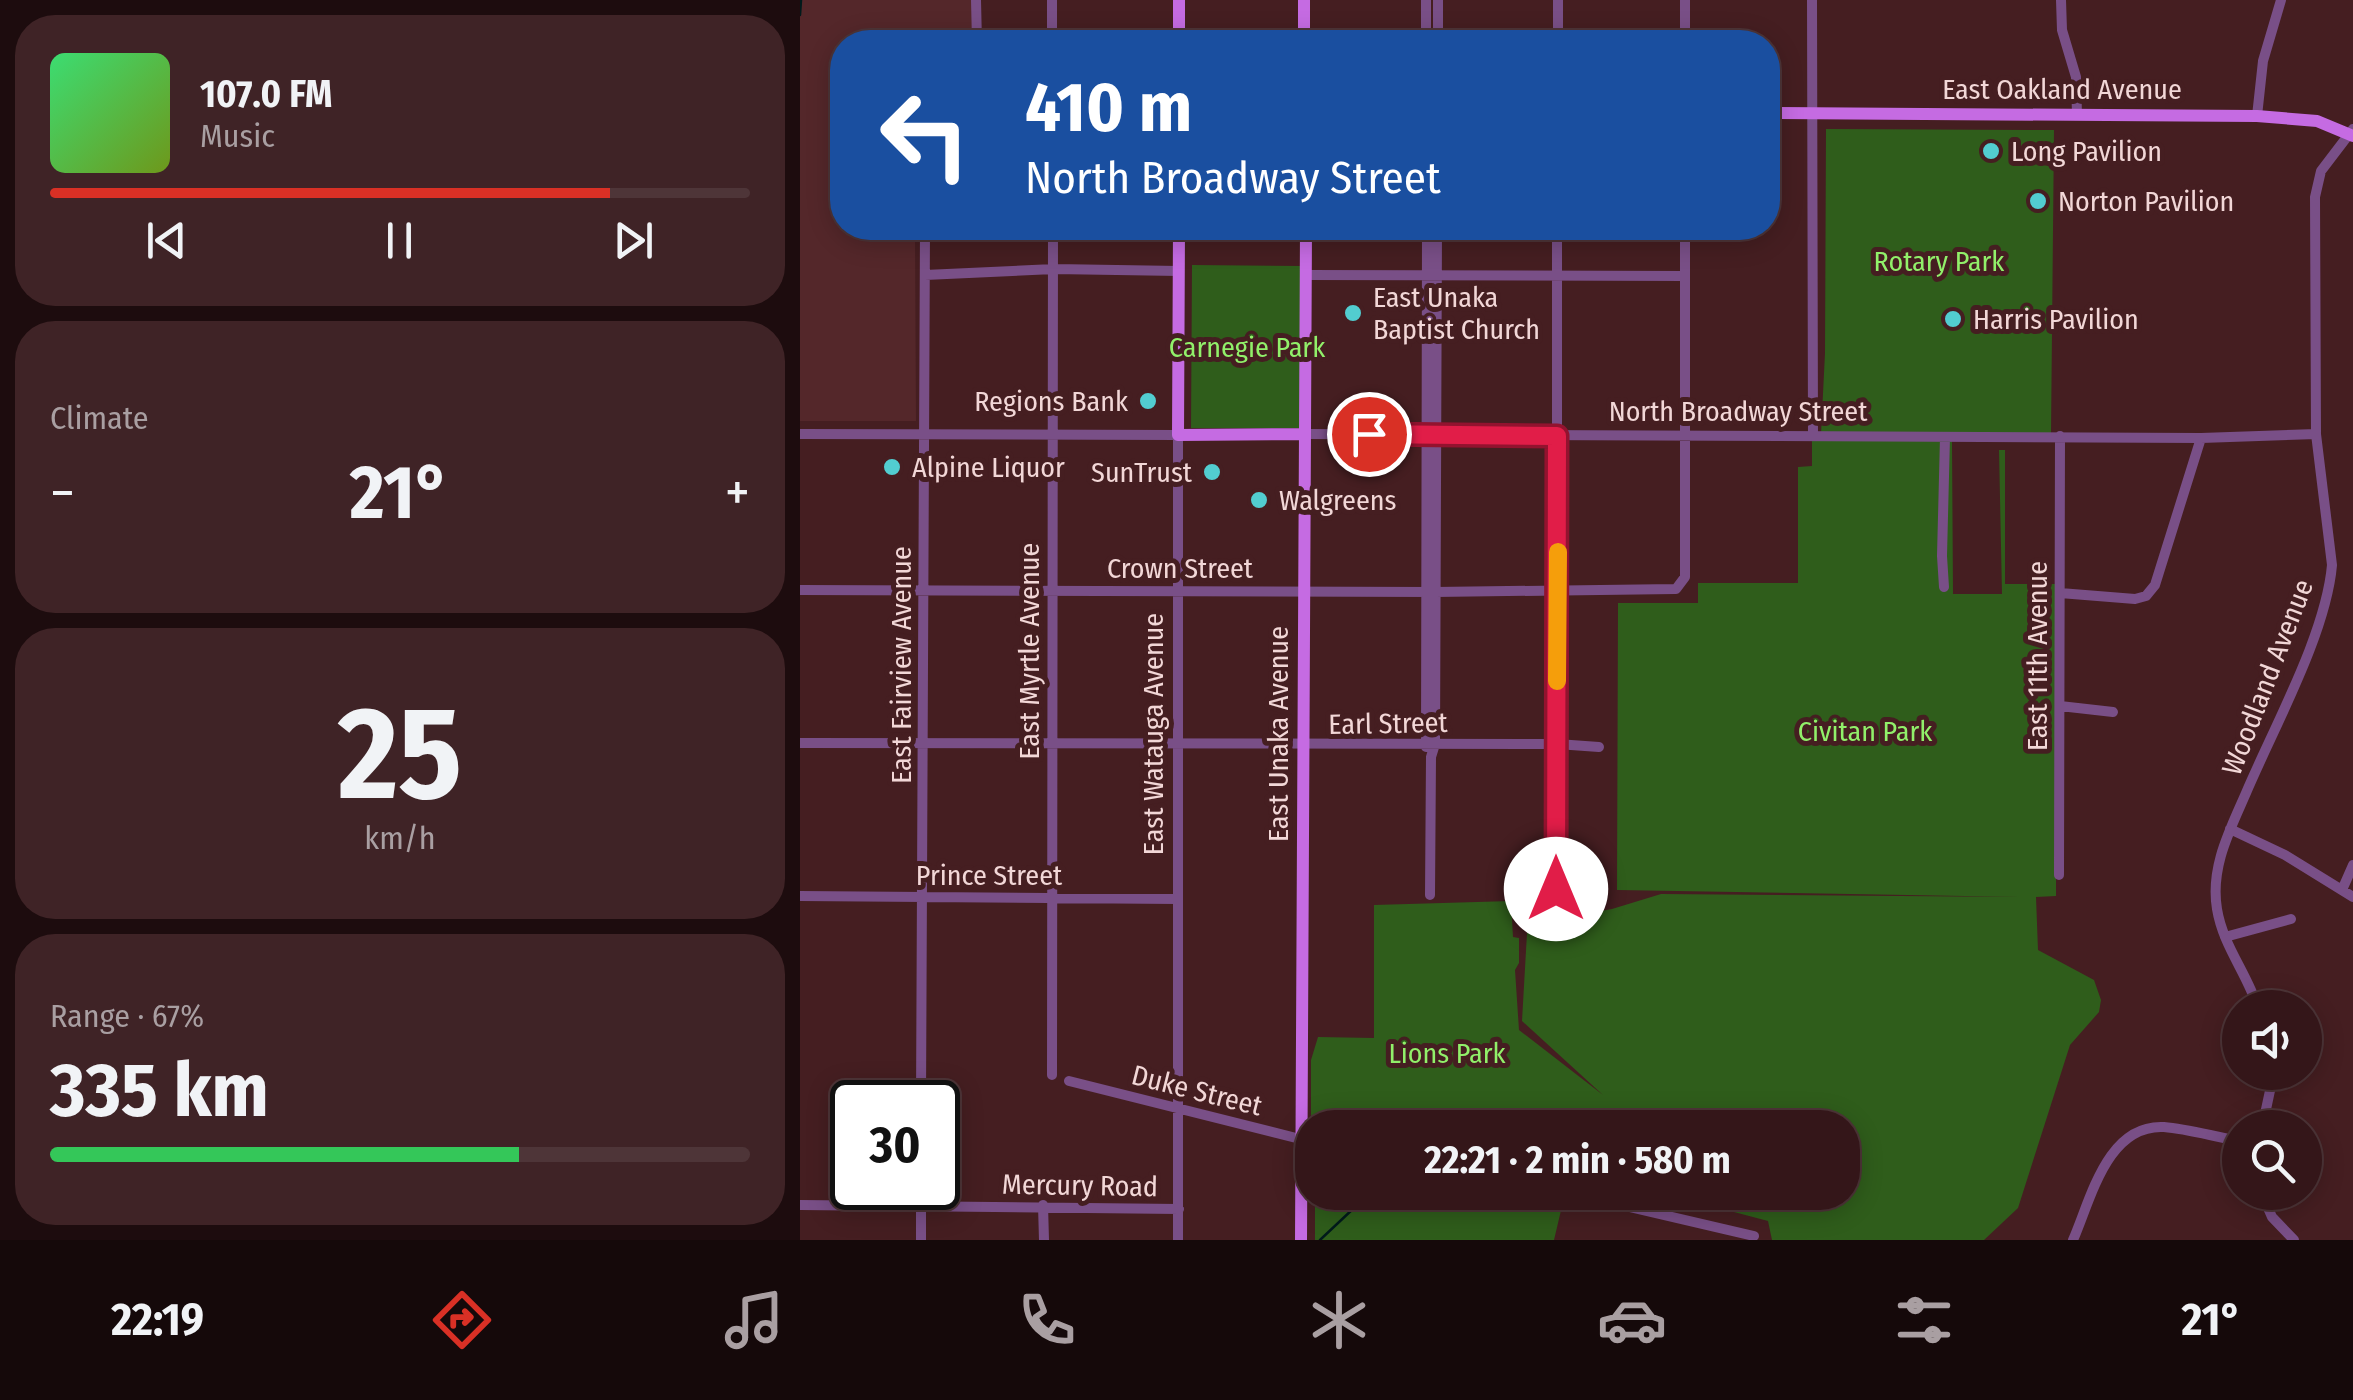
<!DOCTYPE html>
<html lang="en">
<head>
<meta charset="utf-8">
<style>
	body { margin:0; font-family:"Fira Sans Condensed",sans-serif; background:#3f2326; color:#f1f3f6; height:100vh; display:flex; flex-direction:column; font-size:38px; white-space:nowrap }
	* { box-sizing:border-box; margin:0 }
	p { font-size:32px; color:#a99fa2 }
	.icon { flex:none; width:55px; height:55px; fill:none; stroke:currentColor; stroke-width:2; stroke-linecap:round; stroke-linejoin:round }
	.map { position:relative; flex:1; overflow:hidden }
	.panel { display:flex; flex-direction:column; gap:15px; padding:15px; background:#1d0c0e; width:800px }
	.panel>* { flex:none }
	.top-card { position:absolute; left:30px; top:30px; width:950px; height:210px; border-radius:40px; box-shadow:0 5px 25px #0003,0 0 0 2px #4e3538; background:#1a4fa0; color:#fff; overflow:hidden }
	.controls { position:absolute; left:1422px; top:990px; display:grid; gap:20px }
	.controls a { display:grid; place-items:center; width:100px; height:100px; border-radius:50%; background:#341619; box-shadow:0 5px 25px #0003,0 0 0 2px #4e3538; font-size:50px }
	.speed { position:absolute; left:30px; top:1080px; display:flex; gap:20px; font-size:50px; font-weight:700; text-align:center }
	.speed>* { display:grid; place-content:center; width:130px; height:130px; border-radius:50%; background:#341619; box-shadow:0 5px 25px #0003,0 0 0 2px #4e3538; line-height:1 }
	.speed .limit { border:5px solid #111; border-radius:15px; background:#fff; color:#111 }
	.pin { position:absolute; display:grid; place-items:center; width:85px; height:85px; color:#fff; margin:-42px; border:5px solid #fff; border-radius:50%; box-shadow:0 2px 10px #0007 }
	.me { position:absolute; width:110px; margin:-55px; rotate:0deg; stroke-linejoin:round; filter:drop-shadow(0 0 8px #0008) }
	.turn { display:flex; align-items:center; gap:35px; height:210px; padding:0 30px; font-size:45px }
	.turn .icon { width:130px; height:130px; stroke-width:2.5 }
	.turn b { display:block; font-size:70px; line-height:85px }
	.big { font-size:75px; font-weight:700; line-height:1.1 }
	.panel .tile { flex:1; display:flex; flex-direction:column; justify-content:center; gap:15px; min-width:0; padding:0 35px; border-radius:40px; background:#3f2326 }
	.panel .dial { align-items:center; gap:0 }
	.dial b { font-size:130px; line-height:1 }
	.song { display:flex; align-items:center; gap:30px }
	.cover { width:120px; height:120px; border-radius:15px; background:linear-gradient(135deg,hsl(140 70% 55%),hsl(80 70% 35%)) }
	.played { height:10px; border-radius:5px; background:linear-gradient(90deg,#d93025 80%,#4e3538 80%) }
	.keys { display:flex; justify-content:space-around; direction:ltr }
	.heat { display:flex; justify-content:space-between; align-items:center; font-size:55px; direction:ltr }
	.charge { height:15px; border-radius:8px; background:linear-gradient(90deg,#34c759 67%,#4e3538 0) }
	.trip { position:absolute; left:495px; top:1110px; width:565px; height:100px; border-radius:40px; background:#341619; box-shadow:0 5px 25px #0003,0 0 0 2px #4e3538; font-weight:700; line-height:100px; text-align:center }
	.menu { display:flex; height:160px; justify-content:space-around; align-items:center; background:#15090a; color:#a99fa2 }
	.menu .icon { width:70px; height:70px }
	.menu .on { color:#d93025 }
	.menu b { font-size:45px; color:#f1f3f6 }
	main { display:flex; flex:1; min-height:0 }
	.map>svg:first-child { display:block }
	.built { fill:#54272a }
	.green { fill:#2f5d1b }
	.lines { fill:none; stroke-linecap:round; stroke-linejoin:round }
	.stream { stroke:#011a1b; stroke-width:2.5 }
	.minor { stroke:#794f87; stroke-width:10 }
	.major { stroke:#c56be2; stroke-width:12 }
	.route-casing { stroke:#92132f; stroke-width:25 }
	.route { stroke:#e11d48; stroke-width:18 }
	.slow { stroke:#f59e0b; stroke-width:18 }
	.poi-dot { fill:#52cdd0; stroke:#451e21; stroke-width:4 }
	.labels { text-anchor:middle; stroke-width:10; stroke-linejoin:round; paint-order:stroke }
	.street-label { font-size:28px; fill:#f2d7d7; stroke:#451e21 }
	.poi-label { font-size:28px; fill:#f2d7d7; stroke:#451e21; text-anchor:start }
	.park-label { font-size:28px; fill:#91f06a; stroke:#451e21 }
</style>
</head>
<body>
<main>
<section class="panel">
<div class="tile">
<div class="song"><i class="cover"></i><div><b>107.0 FM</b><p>Music</p></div></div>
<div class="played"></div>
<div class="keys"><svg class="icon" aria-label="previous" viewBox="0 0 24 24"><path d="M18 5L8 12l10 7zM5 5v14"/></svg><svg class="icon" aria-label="pause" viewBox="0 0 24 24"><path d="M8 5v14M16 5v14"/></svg><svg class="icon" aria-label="next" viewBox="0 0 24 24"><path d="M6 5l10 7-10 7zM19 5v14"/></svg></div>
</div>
<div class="tile"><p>Climate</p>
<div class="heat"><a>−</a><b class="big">21°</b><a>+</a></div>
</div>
<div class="tile dial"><b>25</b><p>km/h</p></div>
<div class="tile"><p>Range · 67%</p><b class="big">335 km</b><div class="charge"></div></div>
</section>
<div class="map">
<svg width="1553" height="1240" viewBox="0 0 1553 1240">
	<rect width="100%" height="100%" fill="#451e21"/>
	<path class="built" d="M0 0H180V42H42V228H115L116 421H0Z"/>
	<path class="green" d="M1026 129 1254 130 1251 434H1021L1025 353Z
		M392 265 503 266 502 428H391Z
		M1012 440 1152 441 1153 594H1202L1199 450H1205V584H1256V896L1236 897 1238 950 1294 980 1301 1000 1299 1012 1270 1045 1218 1208 1184 1240H972L968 1221 862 1193 1042 1192V1128H512L511 1136V1060L518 1037 574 1038V905L711 901 713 937 719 938V963L715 970 719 1030 803 1095 722 1021 727 933 751 920 812 909 861 894 1221 897 817 890 818 603H898V583H998V467L1012 466Z
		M717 1193 763 1202 754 1240H515V1193Z"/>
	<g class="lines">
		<path class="stream" d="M0 15 1 0
			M520 1240 571 1192"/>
		<path class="minor" d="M176 0 177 42
			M1012 0 1013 436
			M1261 0 1262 30 1276 77 1277 115
			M252 42V0
			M626 42V0
			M638 42V0
			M758 42V0
			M885 42V0
			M1457 116 1463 61 1481 0
			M125 275 254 269 379 271
			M506 275 885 276
			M0 434 378 435V1240
			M503 434 1401 438 1516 434
			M1144 587 1142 556 1145 437
			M0 590 635 592 876 589 885 577V228
			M1260 593 1335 599 1346 596 1355 585 1401 438
			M1260 706 1313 712
			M0 743 757 744 799 747
			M626 747 627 228
			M1430 829 1485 855 1553 897
			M1259 875 1260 436
			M757 889V228
			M1542 890 1553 865
			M630 895 631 757 635 744 637 228
			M0 896 378 899
			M1425 937 1491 919
			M1458 1008C1447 973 1423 946 1417 909 1410 867 1430 830 1446 793 1474 727 1526 634 1532 565L1516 434 1515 197 1521 171 1553 129
			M252 1075 253 228
			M269 1081 512 1142
			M121 1102 125 228
			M1462 1128 1474 1072
			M765 1192 954 1236
			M1461 1192 1472 1217 1494 1240
			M0 1205 379 1209
			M243 1205 244 1240
			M121 1240V1188
			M1273 1240C1291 1199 1307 1124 1364 1127 1389 1129 1415 1137 1440 1141"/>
		<path class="major" d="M504 0V42
			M379 42V0
			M968 113 1457 116 1517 121 1553 136
			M379 228 378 435 503 434
			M501 1240 506 228"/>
	</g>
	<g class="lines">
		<g class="route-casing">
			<path id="route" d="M569 434 757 436 756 889"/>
		</g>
		<use href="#route" class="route"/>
		<path class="slow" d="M757 681 758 552"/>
	</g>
	<g class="poi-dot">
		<circle cx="1191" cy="151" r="10"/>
		<circle cx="1238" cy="201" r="10"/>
		<circle cx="553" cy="313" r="10"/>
		<circle cx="1153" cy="319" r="10"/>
		<circle cx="348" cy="401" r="10"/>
		<circle cx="92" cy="467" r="10"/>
		<circle cx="412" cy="472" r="10"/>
		<circle cx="459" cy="500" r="10"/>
	</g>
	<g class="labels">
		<g class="street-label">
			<text x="1262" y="99">East Oakland Avenue</text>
			<text x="938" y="421">North Broadway Street</text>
			<text x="380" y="578">Crown Street</text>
			<text transform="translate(229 651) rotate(-90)" y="10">East Myrtle Avenue</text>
			<text transform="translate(1237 656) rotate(-90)" y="10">East 11th Avenue</text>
			<text transform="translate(101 665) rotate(-90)" y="10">East Fairview Avenue</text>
			<text transform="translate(1467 677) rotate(-69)" y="10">Woodland Avenue</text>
			<text transform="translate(588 723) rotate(-1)" y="10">Earl Street</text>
			<text transform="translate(353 734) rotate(-90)" y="10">East Watauga Avenue</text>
			<text transform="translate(478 734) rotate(-90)" y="10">East Unaka Avenue</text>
			<text x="189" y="885">Prince Street</text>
			<text transform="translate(397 1090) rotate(14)" y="10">Duke Street</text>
			<text transform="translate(280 1185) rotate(1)" y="10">Mercury Road</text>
		</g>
		<g class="poi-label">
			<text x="1211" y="161">Long Pavilion</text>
			<text x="1258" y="211">Norton Pavilion</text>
			<text x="573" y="307">East Unaka<tspan x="573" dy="32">Baptist Church</tspan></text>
			<text x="1173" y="329">Harris Pavilion</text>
			<text x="328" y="411" text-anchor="end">Regions Bank</text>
			<text x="112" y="477">Alpine Liquor</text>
			<text x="392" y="482" text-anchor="end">SunTrust</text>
			<text x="479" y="510">Walgreens</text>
		</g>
		<g class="park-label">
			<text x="1139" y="271">Rotary Park</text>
			<text x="447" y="357">Carnegie Park</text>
			<text x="1065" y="741">Civitan Park</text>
			<text x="647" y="1063">Lions Park</text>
		</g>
	</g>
</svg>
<div class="controls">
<a><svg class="icon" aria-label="sound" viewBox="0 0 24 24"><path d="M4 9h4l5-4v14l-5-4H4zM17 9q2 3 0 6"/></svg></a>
<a><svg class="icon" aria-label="search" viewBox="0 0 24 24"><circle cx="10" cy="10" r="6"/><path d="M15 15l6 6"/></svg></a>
</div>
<div class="speed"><div class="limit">30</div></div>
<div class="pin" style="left:569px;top:434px;background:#d93025"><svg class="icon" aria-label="arrive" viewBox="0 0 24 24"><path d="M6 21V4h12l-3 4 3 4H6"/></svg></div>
<svg class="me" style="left:756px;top:889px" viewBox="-20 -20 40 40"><circle r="19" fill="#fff"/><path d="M0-13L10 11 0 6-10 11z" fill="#e11d48"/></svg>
<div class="trip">22:21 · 2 min · 580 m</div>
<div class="top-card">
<div class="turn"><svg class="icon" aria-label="left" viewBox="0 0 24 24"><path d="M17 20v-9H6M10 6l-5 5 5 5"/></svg><div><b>410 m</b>North Broadway Street</div></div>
</div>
</div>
</main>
<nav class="menu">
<b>22:19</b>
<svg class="icon on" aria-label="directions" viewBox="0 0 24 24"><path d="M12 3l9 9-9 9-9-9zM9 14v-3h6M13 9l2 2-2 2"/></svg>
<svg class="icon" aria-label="music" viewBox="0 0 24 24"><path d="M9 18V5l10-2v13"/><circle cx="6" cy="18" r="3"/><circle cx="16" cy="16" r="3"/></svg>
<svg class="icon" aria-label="phone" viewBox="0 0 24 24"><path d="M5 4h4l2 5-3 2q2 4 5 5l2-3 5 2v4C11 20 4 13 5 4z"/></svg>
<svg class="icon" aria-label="climate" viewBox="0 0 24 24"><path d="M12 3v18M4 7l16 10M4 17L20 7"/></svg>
<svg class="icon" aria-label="car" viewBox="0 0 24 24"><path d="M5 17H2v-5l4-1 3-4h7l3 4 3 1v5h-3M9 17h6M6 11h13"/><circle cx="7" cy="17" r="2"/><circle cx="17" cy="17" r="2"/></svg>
<svg class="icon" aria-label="filters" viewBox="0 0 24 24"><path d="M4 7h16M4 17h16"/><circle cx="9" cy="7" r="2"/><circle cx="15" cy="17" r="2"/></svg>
<b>21°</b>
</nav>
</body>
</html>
